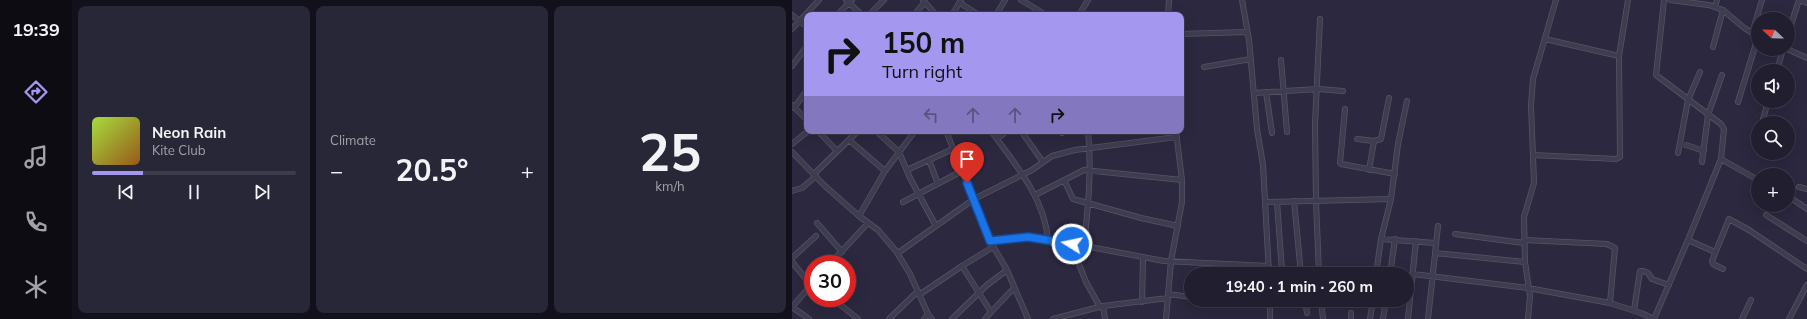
<!DOCTYPE html>
<html lang="en">
<head>
<meta charset="utf-8">
<style>
	body { margin:0; font-family:Mulish,sans-serif; background:#282737; color:#f1f3f6; height:100vh; display:flex; flex-direction:column; font-size:15px; white-space:nowrap }
	* { box-sizing:border-box; margin:0 }
	p { font-size:13px; color:#a2a2aa }
	.icon { flex:none; width:22px; height:22px; fill:none; stroke:currentColor; stroke-width:2; stroke-linecap:round; stroke-linejoin:round }
	.map { position:relative; flex:1; overflow:hidden }
	.details { display:flex; flex-direction:column; gap:6px; padding:6px; background:#12101a; width:720px }
	.details>* { flex:none }
	.guide { position:absolute; left:12px; top:12px; width:380px; height:122px; border-radius:8px; box-shadow:0 4px 16px #0002,0 0 0 1px #3d3c4b; background:#a497f0; color:#111; overflow:hidden }
	.needle { width:26px; rotate:292deg }
	.buttons { position:absolute; left:959px; top:12px; display:grid; gap:8px }
	.buttons a { display:grid; place-items:center; width:44px; height:44px; border-radius:50%; background:#201e2f; box-shadow:0 4px 16px #0002,0 0 0 1px #3d3c4b; font-size:20px }
	.speed { position:absolute; left:12px; top:255px; display:flex; gap:8px; font-size:20px; font-weight:700; text-align:center }
	.speed>* { display:grid; place-content:center; width:52px; height:52px; border-radius:50%; background:#201e2f; box-shadow:0 4px 16px #0002,0 0 0 1px #3d3c4b; line-height:1 }
	.speed .limit { border:6px solid #d22; background:#fff; color:#111 }
	.pin { position:absolute; display:grid; place-items:center; width:34px; height:34px; color:#fff; margin:-41px -17px; border-radius:50% 50% 50% 0; rotate:-45deg; box-shadow:0 0 4px #0007 }
	.pin .icon { rotate:45deg }
	.me { position:absolute; width:44px; margin:-22px; rotate:280deg; stroke-linejoin:round; filter:drop-shadow(0 0 3px #0008) }
	.turn { display:flex; align-items:center; gap:14px; height:84px; padding:0 12px; font-size:18px }
	.turn .icon { width:52px; height:52px; stroke-width:2.5 }
	.turn b { display:block; font-size:28px; line-height:34px }
	.lanes { display:flex; align-items:center; height:38px; padding:0 12px; background:#0003; justify-content:center; gap:20px; direction:ltr }
	.lanes .off { opacity:.35 }
	.big { font-size:30px; font-weight:700; line-height:1.1 }
	.details .widget { flex:1; display:flex; flex-direction:column; justify-content:center; gap:6px; min-width:0; padding:0 14px; border-radius:8px; background:#282737 }
	.details .dial { align-items:center; gap:0 }
	.dial b { font-size:52px; line-height:1 }
	.song { display:flex; align-items:center; gap:12px }
	.cover { width:48px; height:48px; border-radius:6px; background:linear-gradient(135deg,hsl(80 70% 55%),hsl(30 70% 35%)) }
	.played { height:4px; border-radius:2px; background:linear-gradient(90deg,#a497f0 25%,#3d3c4b 25%) }
	.keys { display:flex; justify-content:space-around; direction:ltr }
	.heat { display:flex; justify-content:space-between; align-items:center; font-size:22px; direction:ltr }
	.details .tiles { flex:1; display:grid; gap:6px; grid-template-columns:repeat(3,1fr) }
	.trip { position:absolute; left:392px; top:267px; width:230px; height:40px; border-radius:20px; background:#201e2f; box-shadow:0 4px 16px #0002,0 0 0 1px #3d3c4b; font-weight:700; line-height:40px; text-align:center }
	main { display:flex; flex:1; min-height:0 }
	.tabs { display:flex; flex-direction:column; width:72px; justify-content:space-around; align-items:center; background:#0d0c13; color:#a2a2aa }
	.tabs .icon { width:28px; height:28px }
	.tabs .current { color:#a497f0 }
	.tabs b { font-size:18px; color:#f1f3f6 }
	.map>svg:first-child { display:block }
	.lines { fill:none; stroke-linecap:round; stroke-linejoin:round }
	.minor-casing { stroke:#565467; stroke-width:6 }
	.minor { stroke:#3e3c4f; stroke-width:4.5 }
	.route-casing { stroke:#114b97; stroke-width:10 }
	.route { stroke:#1a73e8; stroke-width:7 }
</style>
</head>
<body>
<main>
<nav class="tabs">
<b>19:39</b>
<svg class="icon current" aria-label="directions" viewBox="0 0 24 24"><path d="M12 3l9 9-9 9-9-9zM9 14v-3h6M13 9l2 2-2 2"/></svg>
<svg class="icon" aria-label="music" viewBox="0 0 24 24"><path d="M9 18V5l10-2v13"/><circle cx="6" cy="18" r="3"/><circle cx="16" cy="16" r="3"/></svg>
<svg class="icon" aria-label="phone" viewBox="0 0 24 24"><path d="M5 4h4l2 5-3 2q2 4 5 5l2-3 5 2v4C11 20 4 13 5 4z"/></svg>
<svg class="icon" aria-label="climate" viewBox="0 0 24 24"><path d="M12 3v18M4 7l16 10M4 17L20 7"/></svg>
</nav>
<section class="details">
<div class="tiles">
<div class="widget">
<div class="song"><i class="cover"></i><div><b>Neon Rain</b><p>Kite Club</p></div></div>
<div class="played"></div>
<div class="keys"><svg class="icon" aria-label="previous" viewBox="0 0 24 24"><path d="M18 5L8 12l10 7zM5 5v14"/></svg><svg class="icon" aria-label="pause" viewBox="0 0 24 24"><path d="M8 5v14M16 5v14"/></svg><svg class="icon" aria-label="next" viewBox="0 0 24 24"><path d="M6 5l10 7-10 7zM19 5v14"/></svg></div>
</div>
<div class="widget"><p>Climate</p>
<div class="heat"><a>−</a><b class="big">20.5°</b><a>+</a></div>
</div>
<div class="widget dial"><b>25</b><p>km/h</p></div>
</div>
</section>
<div class="map">
<svg width="1015" height="319" viewBox="0 0 1015 319">
	<rect width="100%" height="100%" fill="#2b283f"/>
	<g class="lines">
		<g class="minor-casing">
			<path id="minor" d="M54 0 70 15
				M131 0 144 15
				M229 0 254 15
				M450 0 457 40 465 129 471 165 477 274
				M878 0 917 5 931 10 951 27 966 37
				M1007 0 1015 3
				M168 3 187 15
				M923 7 925 0
				M0 15 15 27
				M45 15 60 0
				M77 15 92 0
				M122 15 133 2
				M160 15 169 0
				M204 15 213 0
				M287 15 296 0
				M376 15 377 0
				M0 29 27 0
				M960 33 970 0
				M389 34 455 32
				M996 34 1007 0
				M753 39 827 56 836 0
				M921 47 931 10
				M995 49 1015 58
				M489 60 495 132
				M0 66 15 46
				M412 67 459 59
				M985 71 991 49
				M474 92 480 133
				M462 93 526 89 551 91
				M946 102 966 37
				M0 105 15 120
				M2 108 15 90
				M553 109 548 163 549 164 603 174
				M970 123 976 101
				M26 131 45 151
				M84 131 107 152 118 178 144 226
				M154 131 198 241 215 270 236 319
				M199 131C223 164 252 197 256 239
				M229 131 251 162
				M266 131 270 133
				M205 139 215 131
				M565 139 582 141 589 139 597 98
				M57 140 93 171
				M888 143 912 151
				M0 144 16 131
				M0 152 33 186 67 216 86 230 104 251 118 274 136 314 140 319
				M886 153 896 100 908 72
				M741 155 824 159 828 157 827 56
				M929 159 966 180
				M137 160 146 184
				M910 162 916 115 930 75
				M115 170 161 149
				M577 170 582 141
				M22 174 66 131
				M272 180 281 199 349 218 386 226
				M1007 187 1015 189
				M0 191 10 188 24 176
				M243 195 292 170 390 180
				M996 196 1015 209
				M502 201 509 274
				M111 202 170 171
				M474 202 599 199
				M485 202 490 271
				M974 215 1015 241
				M67 216 93 171 123 131
				M25 223 50 252
				M663 234 732 243
				M589 239 643 243
				M732 240 815 244 823 248 818 303
				M896 240 923 252
				M198 241 236 237 256 239 372 261 477 266
				M279 244 294 282 308 307
				M292 246C296 208 300 169 296 131
				M106 253 182 199 240 170 260 156 283 150 385 137
				M643 253 733 262
				M0 258 24 236
				M0 262 19 285
				M38 264 76 223
				M170 266 199 312 222 288
				M931 269 921 264 920 261 937 219 957 230 1015 269
				M527 274 524 201 523 124 528 19
				M584 274 589 239 599 199 606 144 615 101
				M598 274 603 239
				M621 274 736 288 818 303 849 313 862 319
				M376 294 399 297
				M127 295 170 266 201 247
				M40 298 66 319
				M415 300 427 302
				M478 300V319
				M513 300 515 313
				M529 300 531 319
				M350 302 351 257
				M442 305V300
				M311 306 313 319
				M0 307 21 283
				M0 307 17 319
				M842 310 848 271H851L856 273 860 279 877 285
				M97 319 126 291
				M132 319 136 314
				M160 319 195 285 215 270
				M193 319 199 312
				M261 319 311 306 376 298
				M374 319 379 261 390 202V180L384 131
				M559 319V313
				M578 319 581 300
				M591 319 594 300
				M616 319 624 241
				M636 319 646 226
				M736 319 738 296 733 262 732 217 742 183 739 105 741 79 764 0
				M862 319 896 240 929 159 932 129 929 124 864 75 872 0
				M950 319 959 300
				M997 319 1015 285"/>
		</g>
		<use href="#minor" class="minor"/>
	</g>
	<g class="lines">
		<g class="route-casing">
			<path id="route" d="M175 183 198 241 236 237 280 244"/>
		</g>
		<use href="#route" class="route"/>
	</g>
</svg>
<div class="buttons">
<a><svg class="needle" viewBox="-14 -14 28 28"><path d="M0-13l5 13h-10z" fill="#e53935"/><path d="M0 13l5-13h-10z" fill="#a2a2aa"/></svg></a>
<a><svg class="icon" aria-label="sound" viewBox="0 0 24 24"><path d="M4 9h4l5-4v14l-5-4H4zM17 9q2 3 0 6"/></svg></a>
<a><svg class="icon" aria-label="search" viewBox="0 0 24 24"><circle cx="10" cy="10" r="6"/><path d="M15 15l6 6"/></svg></a>
<a>+</a>
</div>
<div class="speed"><div class="limit">30</div></div>
<div class="pin" style="left:175px;top:183px;background:#d93025"><svg class="icon" aria-label="arrive" viewBox="0 0 24 24"><path d="M6 21V4h12l-3 4 3 4H6"/></svg></div>
<svg class="me" style="left:280px;top:244px" viewBox="-20 -20 40 40"><circle r="17" fill="#1a73e8" stroke="#fff" stroke-width="3"/><path d="M0-11L8 9 0 5-8 9z" fill="#fff"/></svg>
<div class="trip">19:40 · 1 min · 260 m</div>
<div class="guide">
<div class="turn"><svg class="icon" aria-label="right" viewBox="0 0 24 24"><path d="M7 20v-9h11M14 6l5 5-5 5"/></svg><div><b>150 m</b>Turn right</div></div>
<div class="lanes"><svg class="icon off" aria-label="left" viewBox="0 0 24 24"><path d="M17 20v-9H6M10 6l-5 5 5 5"/></svg><svg class="icon off" aria-label="ahead" viewBox="0 0 24 24"><path d="M12 20V5M6 11l6-6 6 6"/></svg><svg class="icon off" aria-label="ahead" viewBox="0 0 24 24"><path d="M12 20V5M6 11l6-6 6 6"/></svg><svg class="icon" aria-label="right" viewBox="0 0 24 24"><path d="M7 20v-9h11M14 6l5 5-5 5"/></svg></div>
</div>
</div>
</main>
</body>
</html>
